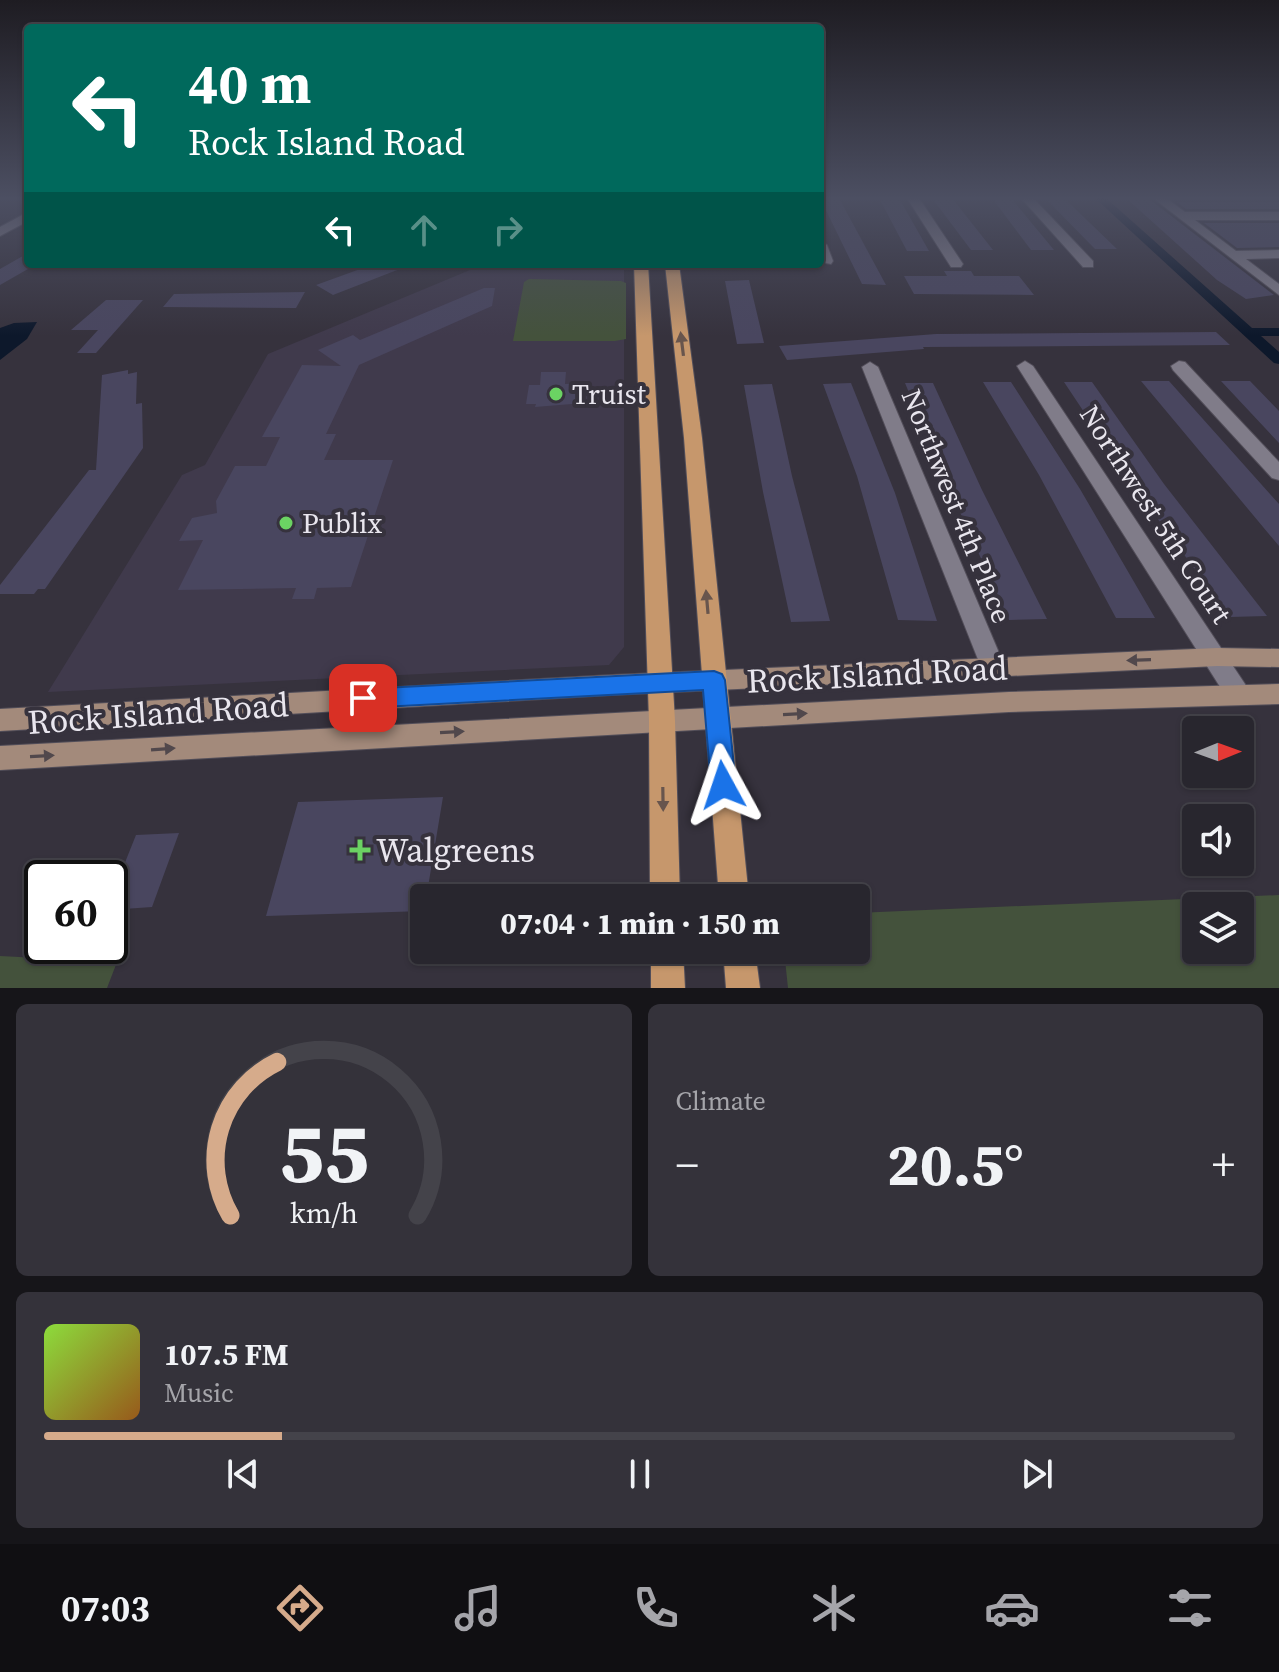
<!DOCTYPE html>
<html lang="en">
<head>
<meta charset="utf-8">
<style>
	body { margin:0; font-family:"Source Serif 4",serif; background:#34323a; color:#f1f3f6; height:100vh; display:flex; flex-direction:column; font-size:30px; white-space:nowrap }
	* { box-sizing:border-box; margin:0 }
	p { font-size:26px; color:#a5a5aa }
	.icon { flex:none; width:44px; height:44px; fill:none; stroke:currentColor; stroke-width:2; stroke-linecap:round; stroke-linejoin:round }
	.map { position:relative; height:988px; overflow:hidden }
	.panel { display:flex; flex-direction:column; gap:16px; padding:16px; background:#161519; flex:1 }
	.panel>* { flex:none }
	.hud { position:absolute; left:24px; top:24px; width:800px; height:244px; border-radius:8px; box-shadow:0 2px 6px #0004,0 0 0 2px #44434a; background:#00695c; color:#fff; overflow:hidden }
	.needle { width:52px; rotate:89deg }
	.buttons { position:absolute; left:1182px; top:716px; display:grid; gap:16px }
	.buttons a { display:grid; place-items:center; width:72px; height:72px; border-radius:8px; background:#28262e; box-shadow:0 2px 6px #0004,0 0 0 2px #44434a; font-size:40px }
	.speed { position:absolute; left:24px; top:860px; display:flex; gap:16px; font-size:40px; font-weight:700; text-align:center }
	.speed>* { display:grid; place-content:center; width:104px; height:104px; border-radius:50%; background:#28262e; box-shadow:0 2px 6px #0004,0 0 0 2px #44434a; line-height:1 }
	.speed .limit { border:4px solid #111; border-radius:12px; background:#fff; color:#111 }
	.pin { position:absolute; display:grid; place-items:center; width:68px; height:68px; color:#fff; margin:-34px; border-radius:16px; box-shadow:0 4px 12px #0006 }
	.me { position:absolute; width:88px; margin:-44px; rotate:355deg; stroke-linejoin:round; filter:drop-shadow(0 0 6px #0008) }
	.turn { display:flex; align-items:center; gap:28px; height:168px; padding:0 32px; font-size:36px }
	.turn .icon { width:104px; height:104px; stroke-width:2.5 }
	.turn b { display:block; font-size:56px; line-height:68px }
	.lanes { display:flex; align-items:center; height:76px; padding:0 32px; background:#0003; justify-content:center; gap:40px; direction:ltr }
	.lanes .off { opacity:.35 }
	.big { font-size:60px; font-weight:800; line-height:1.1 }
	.panel .widget { flex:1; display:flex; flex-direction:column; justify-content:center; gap:12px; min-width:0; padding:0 28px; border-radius:12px; background:#34323a }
	.panel .dial { align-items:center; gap:0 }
	.dial svg { height:208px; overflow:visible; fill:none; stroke:#44434a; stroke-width:7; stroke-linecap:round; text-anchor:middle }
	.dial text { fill:#f1f3f6; stroke:none }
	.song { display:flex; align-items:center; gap:24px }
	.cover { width:96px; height:96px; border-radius:12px; background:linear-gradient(135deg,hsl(90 70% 55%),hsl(30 70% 35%)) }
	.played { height:8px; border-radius:4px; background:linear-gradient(90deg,#d6ab8b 20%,#44434a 20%) }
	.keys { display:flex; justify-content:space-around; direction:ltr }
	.heat { display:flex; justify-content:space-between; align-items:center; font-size:44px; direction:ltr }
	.panel .tiles { flex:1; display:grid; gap:16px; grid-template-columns:1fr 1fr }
	.widget:last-child { grid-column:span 2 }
	.trip { position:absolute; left:410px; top:884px; width:460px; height:80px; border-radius:8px; background:#28262e; box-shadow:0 2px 6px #0004,0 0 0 2px #44434a; font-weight:800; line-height:80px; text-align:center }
	.dock { display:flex; height:128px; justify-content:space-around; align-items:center; background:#100f12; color:#a5a5aa }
	.dock .icon { width:56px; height:56px }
	.dock .on { color:#d6ab8b }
	.dock b { font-size:36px; color:#f1f3f6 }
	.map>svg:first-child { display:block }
	.built { fill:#403a4c }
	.green { fill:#44523c; fill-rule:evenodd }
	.water { fill:#0d182b }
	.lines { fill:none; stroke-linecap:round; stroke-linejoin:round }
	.canal { fill:#0d182b; fill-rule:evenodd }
	.building { fill:#49465f }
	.minor-casing { stroke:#524e59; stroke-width:2 }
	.secondary-casing { stroke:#524e59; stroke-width:2 }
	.primary-casing { stroke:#524e59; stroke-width:2 }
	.minor { fill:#807c89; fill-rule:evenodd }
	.secondary { fill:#a38a7b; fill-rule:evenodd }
	.primary { fill:#c6976c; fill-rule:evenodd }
	.oneway { fill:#68554d }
	.oneway2 { fill:#51484c }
	.route { fill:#1a73e8; stroke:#114b97; stroke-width:2 }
	.poi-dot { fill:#6bd363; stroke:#36323d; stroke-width:3 }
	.labels { text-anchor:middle; stroke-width:8; stroke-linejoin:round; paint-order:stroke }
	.poi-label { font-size:28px; fill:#e9e6ee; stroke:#36323d; text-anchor:start }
	.street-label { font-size:28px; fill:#e9e6ee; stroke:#36323d }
	.near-street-label { font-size:34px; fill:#e9e6ee; stroke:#36323d }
	.near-poi-label { font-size:34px; fill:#e9e6ee; stroke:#36323d; text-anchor:start }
</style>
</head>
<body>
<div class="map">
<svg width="1279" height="988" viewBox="0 0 1279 988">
	<rect width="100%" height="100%" fill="#36323d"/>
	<path class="built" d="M470 270H624V647L609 665 48 692 182 475 205 465 268 354Z"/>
	<path class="green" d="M529 279 621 281 626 283V339L615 341H513L524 282Z
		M1279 895V988H788L784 950H856V913ZM1196 906H1240V950H1196Z
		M0 956 117 962 107 988H0Z"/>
	<path class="water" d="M37 322 27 339 0 360V328L14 323Z"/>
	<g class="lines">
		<path class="canal" d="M1095 198H1106L1252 328H1279V336H1261L1279 352V364L1274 363Z"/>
	</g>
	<path class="building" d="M820 198H839L886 285 862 284Z
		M879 198H899L929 251H907Z
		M932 198H952L993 250H971Z
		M992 198H1011L1054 250H1031Z
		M1045 198H1064L1117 249H1095Z
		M1126 198H1146L1153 202 1274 295 1246 299 1217 280Z
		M1177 202H1279V209H1186Z
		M1204 223H1279V247L1237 248Z
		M28 253V269L0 285V269Z
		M374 264 410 265 333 295 316 285Z
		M944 271H971L974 276H1019L1034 295 914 294 904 276H947Z
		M749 280 764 343 737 344 725 281Z
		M484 288H495L492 306 359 365 326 434H336L324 460H393L351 587 317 588 314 599H292L296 588 178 590 203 540 179 541 192 518 217 513 216 501 235 466H266L280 437H262L302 365 341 366 318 350 353 335 360 340Z
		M305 292 296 308 163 307 174 294Z
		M106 300H143L96 353H77L98 330H71Z
		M1216 332 1230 345 923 347 924 349 787 360 779 346 936 334Z
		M128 370V374L137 372 136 404 142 403 143 448 45 589H38L34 594H0V585L89 470H96L102 375Z
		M541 372H566L565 384 584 383V403L535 407 536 404H526L529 385H540Z
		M1141 381H1169L1279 504V546Z
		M1221 381H1250L1279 411V443Z
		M983 382H1011L1080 489 1155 618H1116L1039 475Z
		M1064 382H1092L1164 484 1267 616 1230 617 1132 484Z
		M851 383 895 493 937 621 898 620 857 476 823 384Z
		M905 383H933L982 490 1047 619 1009 620 943 475Z
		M772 384 792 476 830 621 791 622 763 492 744 385Z
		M443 797 424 911 266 916 298 802Z
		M179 833 152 907 110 910V900L136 835Z"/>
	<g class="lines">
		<g class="minor-casing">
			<path id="minor" d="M907 198H919L963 264 961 267H951Z
				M1021 198H1033L1093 261V267H1083Z
				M1153 198H1166L1185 212H1279V220H1195L1236 251 1279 250V258L1246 259 1279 284V295Z
				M28 212V221L0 236V227Z
				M820 241 827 245 833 261 831 264 820 262Z
				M1025 361 1033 366 1247 687 1251 694 1247 701 1238 704 1229 701 1017 366Z
				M1179 361 1185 362 1279 462V480L1272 478 1173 370 1171 366Z
				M870 362 878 367 1005 667 1002 674 993 677 984 674 981 667 862 367Z"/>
		</g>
		<g class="secondary-casing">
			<path id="secondary" d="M1217 648 1279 649V667L1217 666 612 695 0 731V709L612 675Z
				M1279 684V704L1009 712 0 770V746L1009 692Z"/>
		</g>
		<g class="primary-casing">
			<path id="primary" d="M634 264H648L675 721 680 898H650L649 721Z
				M665 264H679L702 438 749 898H719L684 438Z
				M651 950H683L685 988H651Z
				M723 950H755L760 988H726Z"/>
		</g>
		<use href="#minor" class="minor"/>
		<use href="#secondary" class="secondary"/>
		<use href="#primary" class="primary"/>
	</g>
	<defs><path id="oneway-solid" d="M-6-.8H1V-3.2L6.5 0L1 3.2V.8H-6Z" transform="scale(2)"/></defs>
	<g class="oneway">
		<use href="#oneway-solid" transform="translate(682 344) rotate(-97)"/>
		<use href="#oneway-solid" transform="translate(707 602) rotate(-95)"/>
		<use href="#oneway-solid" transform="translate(663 799) rotate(89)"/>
	</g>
	<g class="oneway2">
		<use href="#oneway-solid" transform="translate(1139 660) rotate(178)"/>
		<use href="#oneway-solid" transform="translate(795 714) rotate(-3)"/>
		<use href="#oneway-solid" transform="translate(452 732) rotate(-3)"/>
		<use href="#oneway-solid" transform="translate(163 749) rotate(-4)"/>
		<use href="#oneway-solid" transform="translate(42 756) rotate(-3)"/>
	</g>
	<linearGradient id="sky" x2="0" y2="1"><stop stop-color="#1e1c22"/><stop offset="0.59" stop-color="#4c4f62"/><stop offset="1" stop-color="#4c4f62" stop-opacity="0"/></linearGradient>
	<rect width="1279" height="336" fill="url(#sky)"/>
	<path class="route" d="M714 671 722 674 725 680 736 785 732 793 723 796 714 793 711 785 703 690 363 708 355 705 352 698 355 692 363 689Z"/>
	<g class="poi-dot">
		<circle cx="556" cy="394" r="8"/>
		<circle cx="286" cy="523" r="8"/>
		<path d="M356 838h8v8h8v8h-8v8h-8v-8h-8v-8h8z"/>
	</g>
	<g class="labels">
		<g class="poi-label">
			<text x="572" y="404">Truist</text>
			<text x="302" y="533">Publix</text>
		</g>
		<g class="street-label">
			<text transform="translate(957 506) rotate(68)" y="10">Northwest 4th Place</text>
			<text transform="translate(1156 514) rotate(57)" y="10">Northwest 5th Court</text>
		</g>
		<g class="near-street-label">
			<text transform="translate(877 674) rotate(-3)" y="12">Rock Island Road</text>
			<text transform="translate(158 713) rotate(-4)" y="12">Rock Island Road</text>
		</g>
		<g class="near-poi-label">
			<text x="376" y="862">Walgreens</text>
		</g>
	</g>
</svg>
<div class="buttons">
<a><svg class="needle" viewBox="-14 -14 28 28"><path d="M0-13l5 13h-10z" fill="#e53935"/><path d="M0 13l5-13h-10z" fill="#a5a5aa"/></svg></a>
<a><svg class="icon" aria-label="sound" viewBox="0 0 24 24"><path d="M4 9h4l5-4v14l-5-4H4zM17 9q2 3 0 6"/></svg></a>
<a><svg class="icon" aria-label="layers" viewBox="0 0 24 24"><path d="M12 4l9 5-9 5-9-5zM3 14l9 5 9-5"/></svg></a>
</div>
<div class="speed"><div class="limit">60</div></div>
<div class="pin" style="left:363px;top:698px;background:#d93025"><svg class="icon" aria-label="arrive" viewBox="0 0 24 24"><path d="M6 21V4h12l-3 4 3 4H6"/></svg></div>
<svg class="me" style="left:723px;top:785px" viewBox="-20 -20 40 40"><path d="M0-17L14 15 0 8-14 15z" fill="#1a73e8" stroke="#fff" stroke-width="4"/></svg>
<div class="trip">07:04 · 1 min · 150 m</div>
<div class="hud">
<div class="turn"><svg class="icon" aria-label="left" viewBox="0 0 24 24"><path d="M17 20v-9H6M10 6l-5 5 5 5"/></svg><div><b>40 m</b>Rock Island Road</div></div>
<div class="lanes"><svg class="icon" aria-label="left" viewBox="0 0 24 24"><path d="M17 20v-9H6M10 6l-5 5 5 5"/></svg><svg class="icon off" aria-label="ahead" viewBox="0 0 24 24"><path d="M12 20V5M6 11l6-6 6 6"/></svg><svg class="icon off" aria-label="right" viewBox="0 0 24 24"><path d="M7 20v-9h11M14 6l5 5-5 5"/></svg></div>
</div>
</div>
<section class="panel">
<div class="tiles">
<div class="widget dial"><svg viewBox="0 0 100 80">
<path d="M14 69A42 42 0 1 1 86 69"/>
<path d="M14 69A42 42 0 0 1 32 10" stroke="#d6ab8b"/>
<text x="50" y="56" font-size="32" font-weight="700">55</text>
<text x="50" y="72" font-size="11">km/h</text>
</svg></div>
<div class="widget"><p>Climate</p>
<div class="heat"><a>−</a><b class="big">20.5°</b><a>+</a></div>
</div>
<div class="widget">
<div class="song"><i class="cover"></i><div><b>107.5 FM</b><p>Music</p></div></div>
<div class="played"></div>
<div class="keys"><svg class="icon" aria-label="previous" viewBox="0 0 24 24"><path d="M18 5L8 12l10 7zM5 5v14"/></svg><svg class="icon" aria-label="pause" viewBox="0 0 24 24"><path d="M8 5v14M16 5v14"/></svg><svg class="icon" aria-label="next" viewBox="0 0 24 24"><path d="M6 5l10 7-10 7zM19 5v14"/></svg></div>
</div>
</div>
</section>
<nav class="dock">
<b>07:03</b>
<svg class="icon on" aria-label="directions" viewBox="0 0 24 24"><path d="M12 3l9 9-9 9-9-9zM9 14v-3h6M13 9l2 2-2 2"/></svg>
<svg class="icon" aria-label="music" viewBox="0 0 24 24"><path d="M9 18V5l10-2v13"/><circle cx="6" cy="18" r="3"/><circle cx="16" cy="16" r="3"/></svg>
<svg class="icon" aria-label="phone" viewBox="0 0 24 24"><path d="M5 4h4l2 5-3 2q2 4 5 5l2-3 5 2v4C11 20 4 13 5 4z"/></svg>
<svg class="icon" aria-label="climate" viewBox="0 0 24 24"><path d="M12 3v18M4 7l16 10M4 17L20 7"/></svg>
<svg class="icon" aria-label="car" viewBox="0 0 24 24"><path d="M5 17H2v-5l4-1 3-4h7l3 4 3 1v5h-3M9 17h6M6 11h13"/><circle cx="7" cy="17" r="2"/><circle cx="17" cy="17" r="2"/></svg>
<svg class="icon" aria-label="filters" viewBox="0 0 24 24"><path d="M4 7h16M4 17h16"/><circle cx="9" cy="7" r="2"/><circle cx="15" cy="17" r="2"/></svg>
</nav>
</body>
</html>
